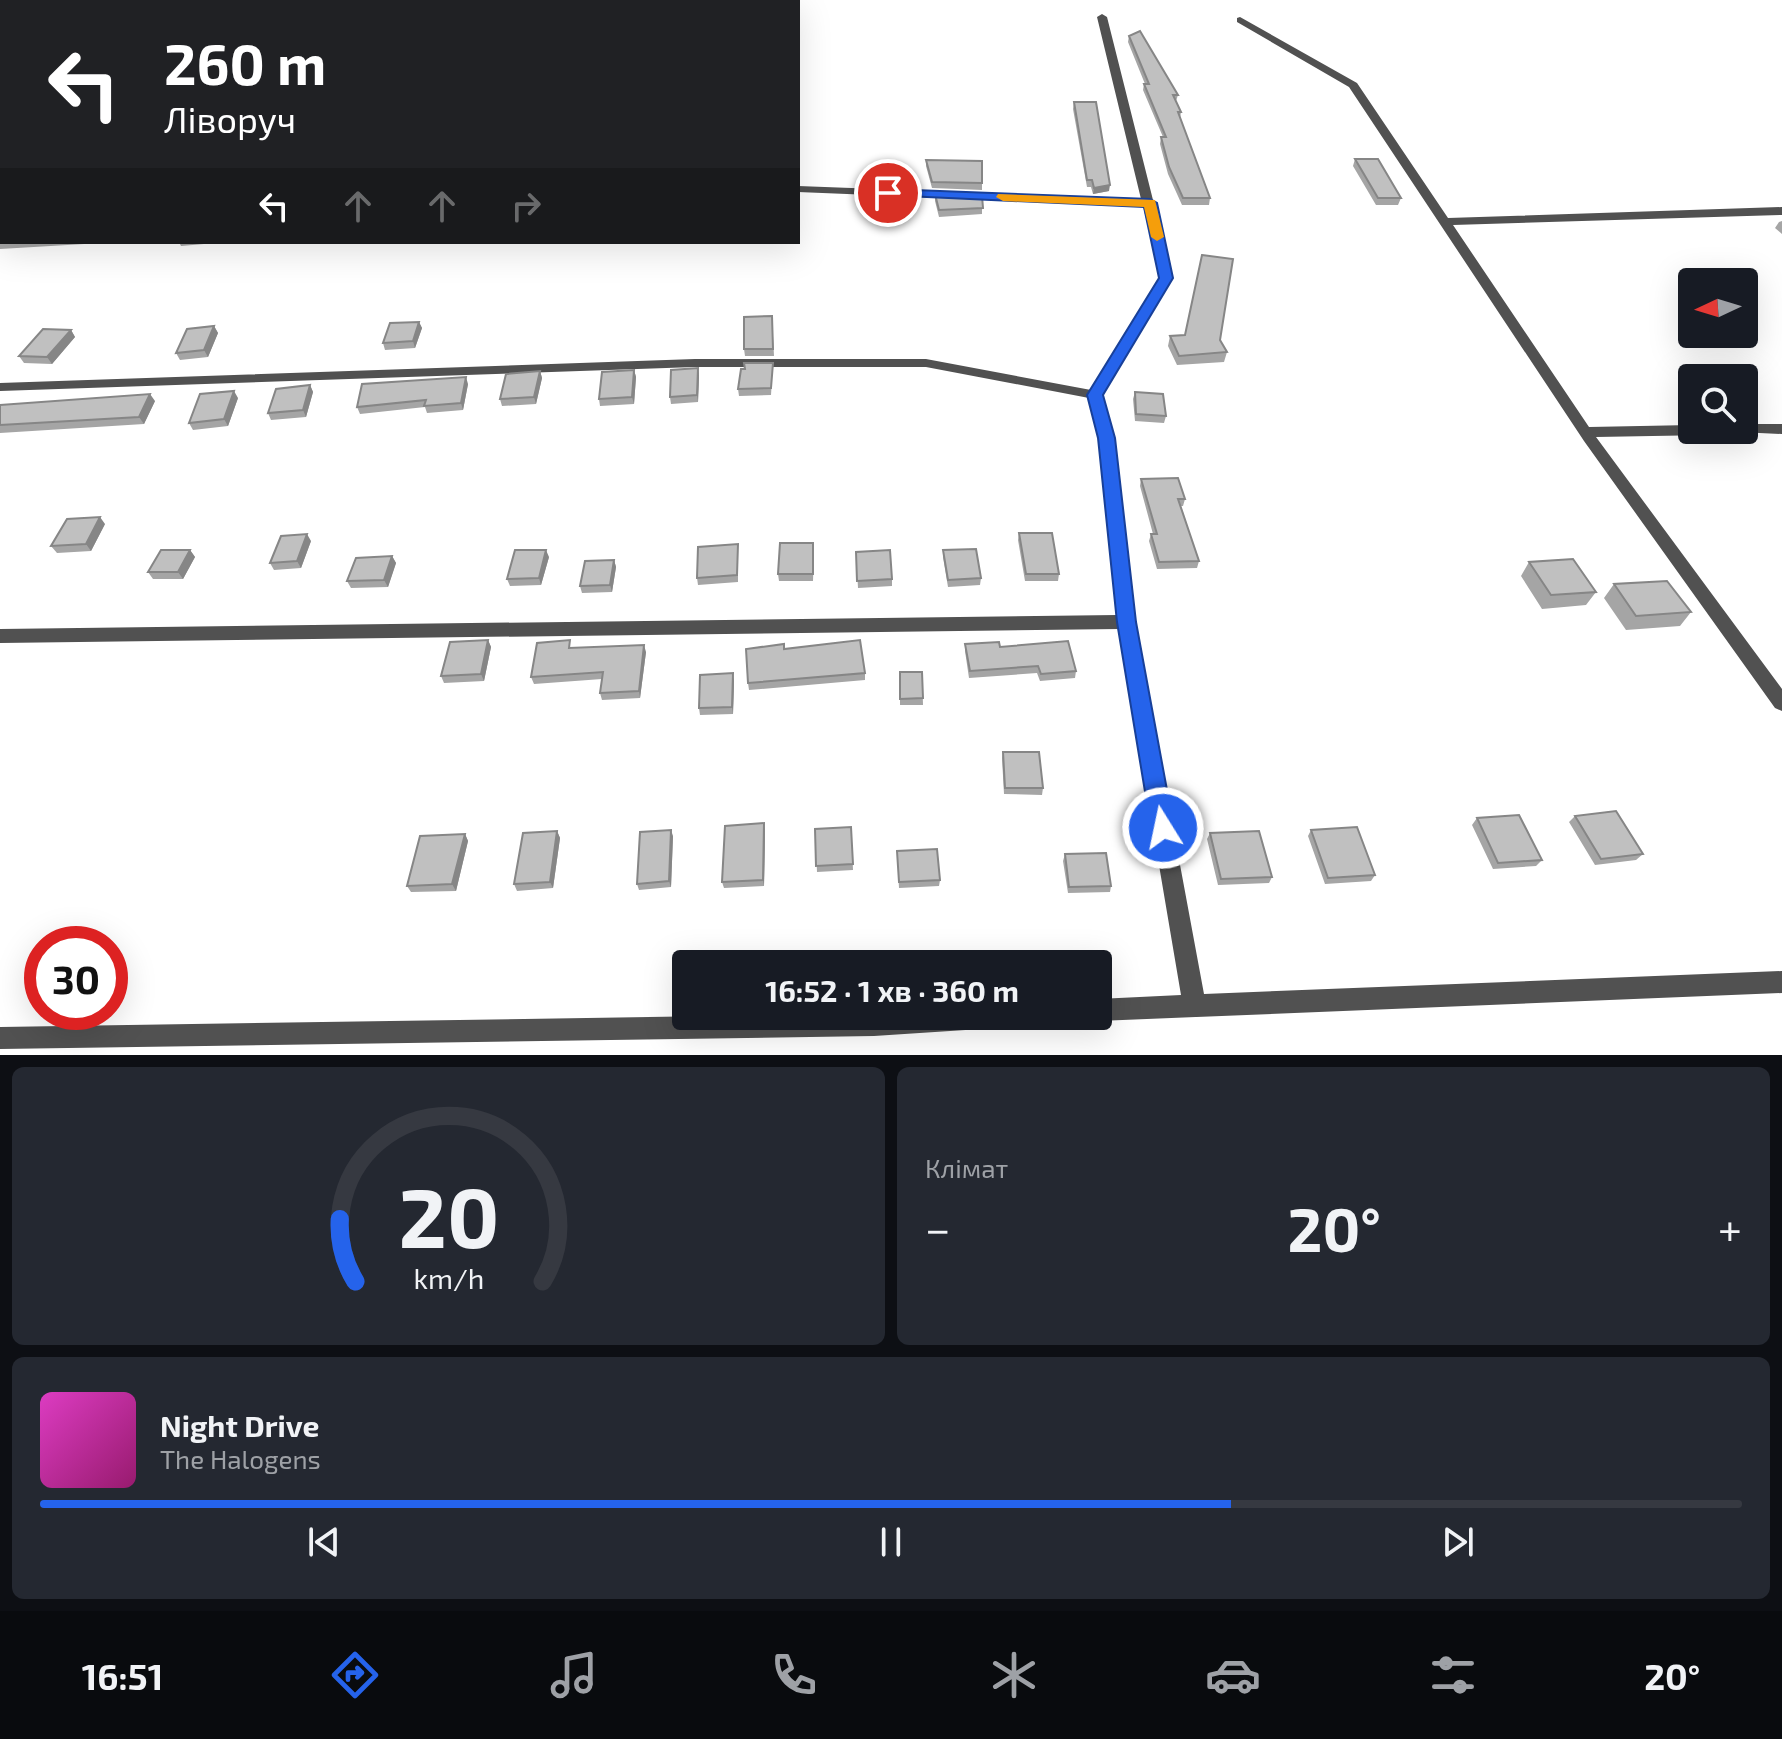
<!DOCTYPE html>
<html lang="uk">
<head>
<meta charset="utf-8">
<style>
	body { margin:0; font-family:"Exo 2",sans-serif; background:#242831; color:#f1f3f6; height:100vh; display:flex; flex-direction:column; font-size:30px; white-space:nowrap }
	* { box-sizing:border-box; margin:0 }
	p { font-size:26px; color:#9ea1a6 }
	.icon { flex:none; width:44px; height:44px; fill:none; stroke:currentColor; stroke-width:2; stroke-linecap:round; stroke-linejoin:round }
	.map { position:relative; height:1055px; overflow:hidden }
	.side { display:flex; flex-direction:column; gap:12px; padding:12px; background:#0d0f14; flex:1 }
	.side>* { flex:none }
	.guide { position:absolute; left:0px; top:0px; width:800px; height:244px; box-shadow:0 8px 32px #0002; background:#202124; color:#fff; overflow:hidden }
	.needle { width:52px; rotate:266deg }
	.buttons { position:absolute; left:1678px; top:268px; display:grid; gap:16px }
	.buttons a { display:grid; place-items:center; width:80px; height:80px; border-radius:8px; background:#171b24; box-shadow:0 8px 32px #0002; font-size:40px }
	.speed { position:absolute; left:24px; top:926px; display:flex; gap:16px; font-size:40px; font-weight:700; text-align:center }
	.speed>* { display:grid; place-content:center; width:104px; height:104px; border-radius:50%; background:#171b24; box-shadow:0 8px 32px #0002; line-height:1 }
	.speed .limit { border:12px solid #d22; background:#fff; color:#111 }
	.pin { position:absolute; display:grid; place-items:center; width:68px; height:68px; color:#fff; margin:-34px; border:4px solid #fff; border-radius:50%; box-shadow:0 2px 8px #0007 }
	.me { position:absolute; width:88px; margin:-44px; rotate:350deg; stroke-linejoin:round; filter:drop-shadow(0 0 6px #0008) }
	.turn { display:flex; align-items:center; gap:28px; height:168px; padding:0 32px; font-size:36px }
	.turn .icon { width:104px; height:104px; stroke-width:2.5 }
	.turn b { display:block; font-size:56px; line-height:68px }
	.lanes { display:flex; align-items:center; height:76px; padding:0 32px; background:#0003; justify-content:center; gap:40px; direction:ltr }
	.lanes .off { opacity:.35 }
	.big { font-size:60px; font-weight:700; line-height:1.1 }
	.side .card { flex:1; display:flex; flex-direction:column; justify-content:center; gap:12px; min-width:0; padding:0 28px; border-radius:12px; background:#242831 }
	.side .dial { align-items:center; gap:0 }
	.dial svg { height:208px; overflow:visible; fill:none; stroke:#363941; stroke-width:7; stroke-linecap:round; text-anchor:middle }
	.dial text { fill:#f1f3f6; stroke:none }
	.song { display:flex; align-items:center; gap:24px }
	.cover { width:96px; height:96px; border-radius:12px; background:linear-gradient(135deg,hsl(310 70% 55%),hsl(320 70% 35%)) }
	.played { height:8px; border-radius:4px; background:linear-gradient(90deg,#2563eb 70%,#363941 70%) }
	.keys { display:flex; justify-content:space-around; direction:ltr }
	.heat { display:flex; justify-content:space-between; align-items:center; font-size:44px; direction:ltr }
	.side .tiles { flex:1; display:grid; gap:12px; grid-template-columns:1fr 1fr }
	.card:last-child { grid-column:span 2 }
	.trip { position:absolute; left:672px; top:950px; width:440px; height:80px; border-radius:8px; background:#171b24; box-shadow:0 8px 32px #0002; font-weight:700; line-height:80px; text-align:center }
	.dock { display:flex; height:128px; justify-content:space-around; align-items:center; background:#090b0e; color:#9ea1a6 }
	.dock .icon { width:56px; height:56px }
	.dock .on { color:#2563eb }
	.dock b { font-size:36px; color:#f1f3f6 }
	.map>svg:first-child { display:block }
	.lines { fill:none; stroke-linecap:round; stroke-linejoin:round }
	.street { fill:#515151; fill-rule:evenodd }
	.secondary { fill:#1e1e1e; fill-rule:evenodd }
	.wall { fill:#a5a5a5 }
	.shaded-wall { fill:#868686 }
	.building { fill:#c0c0c0; stroke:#868686; stroke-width:2 }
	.route { fill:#2563eb; stroke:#184099; stroke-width:2 }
	.slow { fill:#f59e0b }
</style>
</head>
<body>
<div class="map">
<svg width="1782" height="1055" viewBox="0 0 1782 1055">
	<rect width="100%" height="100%" fill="#fff"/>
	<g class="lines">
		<path class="street" d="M1102 14 1107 17 1153 200 1156 203 1154 205 1172 278 1102 395 1114 438 1135 622 1204 994 1782 971V993L1098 1021 1090 1018 1089 1016H1098V999L1181 995 1119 629 0 643V629L1117 615 1100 438 1089 398 926 367H695L0 391V383L695 359H926L1091 390 1160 278 1143 206 798 192V186L1141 199 1097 17Z
			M1240 17 1357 83 1448 218 1782 207V215L1453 225 1589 427 1692 425V430H1716L1709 435 1596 437 1782 689V711L1775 708 1584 441 1349 87 1237 22V18Z
			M1744 424H1782V434L1739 432 1737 430H1744Z
			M713 1016H1022L1019 1024 1011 1027 874 1036 0 1049V1027Z"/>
		<path class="secondary" d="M2 81V87L0 88V82Z"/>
	</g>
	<path class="wall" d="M1129 36 1178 95 1176 101 1181 112 1180 118 1210 198 1209 205H1182L1168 174 1160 144 1161 137H1163L1143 90 1144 84H1145L1128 42Z
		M1074 102 1109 191 1093 194 1091 187H1087L1073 109Z
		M1355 159 1401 198 1398 205H1376L1353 166Z
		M926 160 982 183V190L932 188 926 166Z
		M935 194 982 196V214L939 217 935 201Z
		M0 218 2 242H118L0 249Z
		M1782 221V234L1775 228 1779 222Z
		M179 242H205L204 244 181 246Z
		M772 316 774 356H745L744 349Z
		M419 322 422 328 415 348 385 350 383 343Z
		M214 326 218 333 208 357 180 360 176 353Z
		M71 330 75 337 52 364 24 363 19 356Z
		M1185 335 1220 340 1227 352 1224 362 1177 365 1168 346 1170 336Z
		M773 363 771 395 739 396 738 389 745 369Z
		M698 368 699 375 698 402 671 404 670 397Z
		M634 370 636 377 634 404 600 406 599 399Z
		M540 371 542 378 536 404 502 406 500 399Z
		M468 384 463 410 427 413 425 407 360 414 357 407Z
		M310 385 313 392 306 417 271 420 268 413Z
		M1135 392 1166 416 1164 423 1135 421 1133 399Z
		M238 398 228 426 193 430 189 423Z
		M155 401 144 424 0 433V405Z
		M1141 479 1185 499 1183 506H1181L1199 561 1197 568 1157 569 1149 541 1151 534H1153L1140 486Z
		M105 524 91 551 57 553 51 546Z
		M1019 533 1059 574 1058 581H1025L1018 540Z
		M311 541 301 568 274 570 270 563Z
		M738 544V582L698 585 697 578Z
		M190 550 195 557 183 579H153L148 572Z
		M814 550 813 581H779L778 574Z
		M943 550 981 578 980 585 948 587 943 557Z
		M856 552 892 579V586L858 588Z
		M392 556 396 563 388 587 351 588 347 581Z
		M549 557 541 585 510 586 507 579Z
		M614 560 616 567 612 592 582 593 580 586Z
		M1529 562 1596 592 1586 605 1542 609 1521 576Z
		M1614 584 1691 612 1680 626 1626 630 1604 598Z
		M488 640 491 647 484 681 444 683 441 676Z
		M965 644 1000 647 1076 671 1075 678 1040 681 1037 673 969 678 965 651Z
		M573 648 646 652 640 698 602 700 600 693 602 679 534 684 531 677Z
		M784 649 865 673V680L749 690 748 683Z
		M900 672H922L923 705H900Z
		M734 680 733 714 700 715 699 708Z
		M1003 752 1043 788 1042 795 1004 794 1002 758Z
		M1575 816 1643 854 1636 860 1595 865 1569 822Z
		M1477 818 1542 860 1536 866 1493 869 1472 825Z
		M764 823 765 830 764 886 724 888 722 882Z
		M851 827 853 870 817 872 815 829Z
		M1311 830 1375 875 1371 881 1325 884 1308 836Z
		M557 831 560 838 553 888 517 891 514 884Z
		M1210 833 1272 877 1269 883 1218 885 1207 839Z
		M465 834 468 841 456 891 411 892 407 886Z
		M673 836 671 887 639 890 637 884Z
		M897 851 940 880 939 886 899 888Z
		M1065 854 1111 886 1110 892 1068 893 1063 861Z"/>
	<path class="shaded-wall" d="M1110 185 1109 191 1093 194 1094 188Z
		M419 322 422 328 415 348 413 341Z
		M214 326 218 333 208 357 204 350Z
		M71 330 75 337 52 364 47 357Z
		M698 368 699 375 698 402 697 395Z
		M634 370 636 377 634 404 632 397Z
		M540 371 542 378 536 404 534 397Z
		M466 377 468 384 463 410 461 403Z
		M310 385 313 392 306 417 303 410Z
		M234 391 238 398 228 426 224 419Z
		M150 394 155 401 144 424 139 417Z
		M100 517 105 524 91 551 86 544Z
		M307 534 311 541 301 568 297 561Z
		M190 550 195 557 183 579 178 572Z
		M546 550 549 557 541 585 539 578Z
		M392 556 396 563 388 587 384 580Z
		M614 560 616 567 612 592 610 585Z
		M488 640 491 647 484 681 481 674Z
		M644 645 646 652 640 698 639 691Z
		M733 673 734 680 733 714 732 707Z
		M764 823 765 830 764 886 763 880Z
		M671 830 673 836 671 887 669 881Z
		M557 831 560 838 553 888 550 882Z
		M465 834 468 841 456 891 452 884Z"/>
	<path class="building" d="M1140 31 1178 95H1173L1181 112H1178L1210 198H1183L1169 167 1161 137H1166L1144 84H1149L1129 36Z
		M1074 102H1096L1110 185 1094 188 1092 180H1087Z
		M1355 159H1378L1401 198H1378Z
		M926 160 982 161V183L932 182Z
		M0 187H2V242H0Z
		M935 194 982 196 983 208 939 210Z
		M1202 255 1233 259 1220 340 1227 352 1179 356 1170 336 1185 335Z
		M772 316 773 349H744V317Z
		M419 322 413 341 383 343 390 323Z
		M214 326 204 350 176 353 187 329Z
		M43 329 71 330 47 357 19 356Z
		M744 363H773L771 388 738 389 741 369H745Z
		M698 368 697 395 670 397 671 370Z
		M634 370 632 397 599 399 602 372Z
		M540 371 534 397 500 399 506 374Z
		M466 377 461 403 424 406 426 400 357 407 362 384Z
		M310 385 303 410 268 413 276 389Z
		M234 391 224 419 189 423 200 394Z
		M1135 392 1163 394 1166 416 1136 414Z
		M150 394 139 417 0 425V405Z
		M1178 478 1185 499H1178L1199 561 1159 562 1151 534H1157L1141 479Z
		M100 517 86 544 51 546 67 519Z
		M1019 533H1052L1059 574H1026Z
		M307 534 297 561 270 563 281 536Z
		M780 543H813V574H778Z
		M738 544 737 575 697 578 698 547Z
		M976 549 981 578 948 580 943 550Z
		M161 550H190L178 572H148Z
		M515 550H546L539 578 507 579Z
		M890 550 892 579 857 581 856 552Z
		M392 556 384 580 347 581 356 558Z
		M1573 559 1596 592 1551 595 1529 562Z
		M614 560 610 585 580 586 585 561Z
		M1667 581 1691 612 1636 616 1614 584Z
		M488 640 481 674 441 676 450 642Z
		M570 640 569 648 644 645 639 691 600 693 603 672 531 677 537 643Z
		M860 640 865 673 748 683 746 649 784 644V649Z
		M1068 641 1076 671 1041 674 1038 666 970 671 965 644 999 642 1000 647Z
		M900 672H922L923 698 900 699Z
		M733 673 732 707 699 708 700 675Z
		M1003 752H1039L1043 788H1005Z
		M1616 811 1643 854 1601 859 1575 816Z
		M1519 815 1542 860 1498 863 1477 818Z
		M764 823 763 880 722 882 725 826Z
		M851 827 853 864 816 866 815 829Z
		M1357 827 1375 875 1328 878 1311 830Z
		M671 830 669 881 637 884 640 832Z
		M557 831 550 882 514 884 523 833Z
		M1259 831 1272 877 1221 879 1210 833Z
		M465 834 452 884 407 886 420 836Z
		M937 849 940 880 899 882 897 851Z
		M1106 853 1111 886 1069 887 1065 854Z"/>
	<path class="route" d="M888 189 1150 199 1157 203 1173 278 1103 395 1115 438 1136 622 1174 828 1171 835 1163 838 1155 835 1151 828 1117 622 1098 438 1087 395 1159 278 1144 207 884 195 882 193Z"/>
	<path class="slow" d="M998 194 1155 200 1164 237 1157 241 1151 237 1144 207 1003 201 996 197Z"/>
</svg>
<div class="buttons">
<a><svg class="needle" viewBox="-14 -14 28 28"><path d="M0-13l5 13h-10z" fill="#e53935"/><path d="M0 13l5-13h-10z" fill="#9ea1a6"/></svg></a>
<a><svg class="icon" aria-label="search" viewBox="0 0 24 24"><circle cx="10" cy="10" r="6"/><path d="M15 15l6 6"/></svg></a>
</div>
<div class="speed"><div class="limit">30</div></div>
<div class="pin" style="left:888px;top:193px;background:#d93025"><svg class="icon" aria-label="arrive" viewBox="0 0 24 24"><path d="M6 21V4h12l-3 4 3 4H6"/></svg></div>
<svg class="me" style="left:1163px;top:828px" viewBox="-20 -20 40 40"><circle r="17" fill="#2563eb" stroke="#fff" stroke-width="3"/><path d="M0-11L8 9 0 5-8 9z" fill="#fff"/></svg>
<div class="trip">16:52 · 1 хв · 360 m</div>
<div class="guide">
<div class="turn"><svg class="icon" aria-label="left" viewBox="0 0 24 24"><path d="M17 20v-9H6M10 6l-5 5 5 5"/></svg><div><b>260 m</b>Ліворуч</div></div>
<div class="lanes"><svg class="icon" aria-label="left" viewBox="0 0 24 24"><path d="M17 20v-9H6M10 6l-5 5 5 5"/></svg><svg class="icon off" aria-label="ahead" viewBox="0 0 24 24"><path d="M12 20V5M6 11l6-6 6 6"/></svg><svg class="icon off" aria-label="ahead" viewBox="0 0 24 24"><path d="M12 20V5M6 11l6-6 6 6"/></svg><svg class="icon off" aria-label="right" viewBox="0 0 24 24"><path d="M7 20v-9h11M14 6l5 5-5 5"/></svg></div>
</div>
</div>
<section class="side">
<div class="tiles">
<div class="card dial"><svg viewBox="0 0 100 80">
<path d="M14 69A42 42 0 1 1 86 69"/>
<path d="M14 69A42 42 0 0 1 8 45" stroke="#2563eb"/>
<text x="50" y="56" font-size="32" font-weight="700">20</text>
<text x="50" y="72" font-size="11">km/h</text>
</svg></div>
<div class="card"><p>Клімат</p>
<div class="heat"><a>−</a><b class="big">20°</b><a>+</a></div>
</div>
<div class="card">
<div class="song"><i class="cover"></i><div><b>Night Drive</b><p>The Halogens</p></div></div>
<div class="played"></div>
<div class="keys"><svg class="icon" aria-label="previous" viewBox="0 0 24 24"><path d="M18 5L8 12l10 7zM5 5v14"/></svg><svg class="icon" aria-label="pause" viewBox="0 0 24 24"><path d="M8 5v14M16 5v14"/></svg><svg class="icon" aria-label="next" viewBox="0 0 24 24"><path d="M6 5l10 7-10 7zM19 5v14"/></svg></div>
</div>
</div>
</section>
<nav class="dock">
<b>16:51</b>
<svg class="icon on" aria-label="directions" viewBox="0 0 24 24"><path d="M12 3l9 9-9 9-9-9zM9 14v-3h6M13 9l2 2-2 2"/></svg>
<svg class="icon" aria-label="music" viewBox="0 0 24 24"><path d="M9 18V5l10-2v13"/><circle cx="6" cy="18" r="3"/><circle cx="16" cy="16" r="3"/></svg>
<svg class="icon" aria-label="phone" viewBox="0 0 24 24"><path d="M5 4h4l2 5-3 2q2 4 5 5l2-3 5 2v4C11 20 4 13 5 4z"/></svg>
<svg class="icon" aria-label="climate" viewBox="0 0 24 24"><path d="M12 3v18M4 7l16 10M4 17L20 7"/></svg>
<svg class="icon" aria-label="car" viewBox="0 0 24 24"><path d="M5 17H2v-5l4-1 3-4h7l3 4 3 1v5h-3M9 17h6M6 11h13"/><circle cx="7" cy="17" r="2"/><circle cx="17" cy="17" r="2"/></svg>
<svg class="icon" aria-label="filters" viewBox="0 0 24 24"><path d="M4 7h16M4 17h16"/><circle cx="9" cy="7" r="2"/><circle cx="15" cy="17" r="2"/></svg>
<b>20°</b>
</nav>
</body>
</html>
